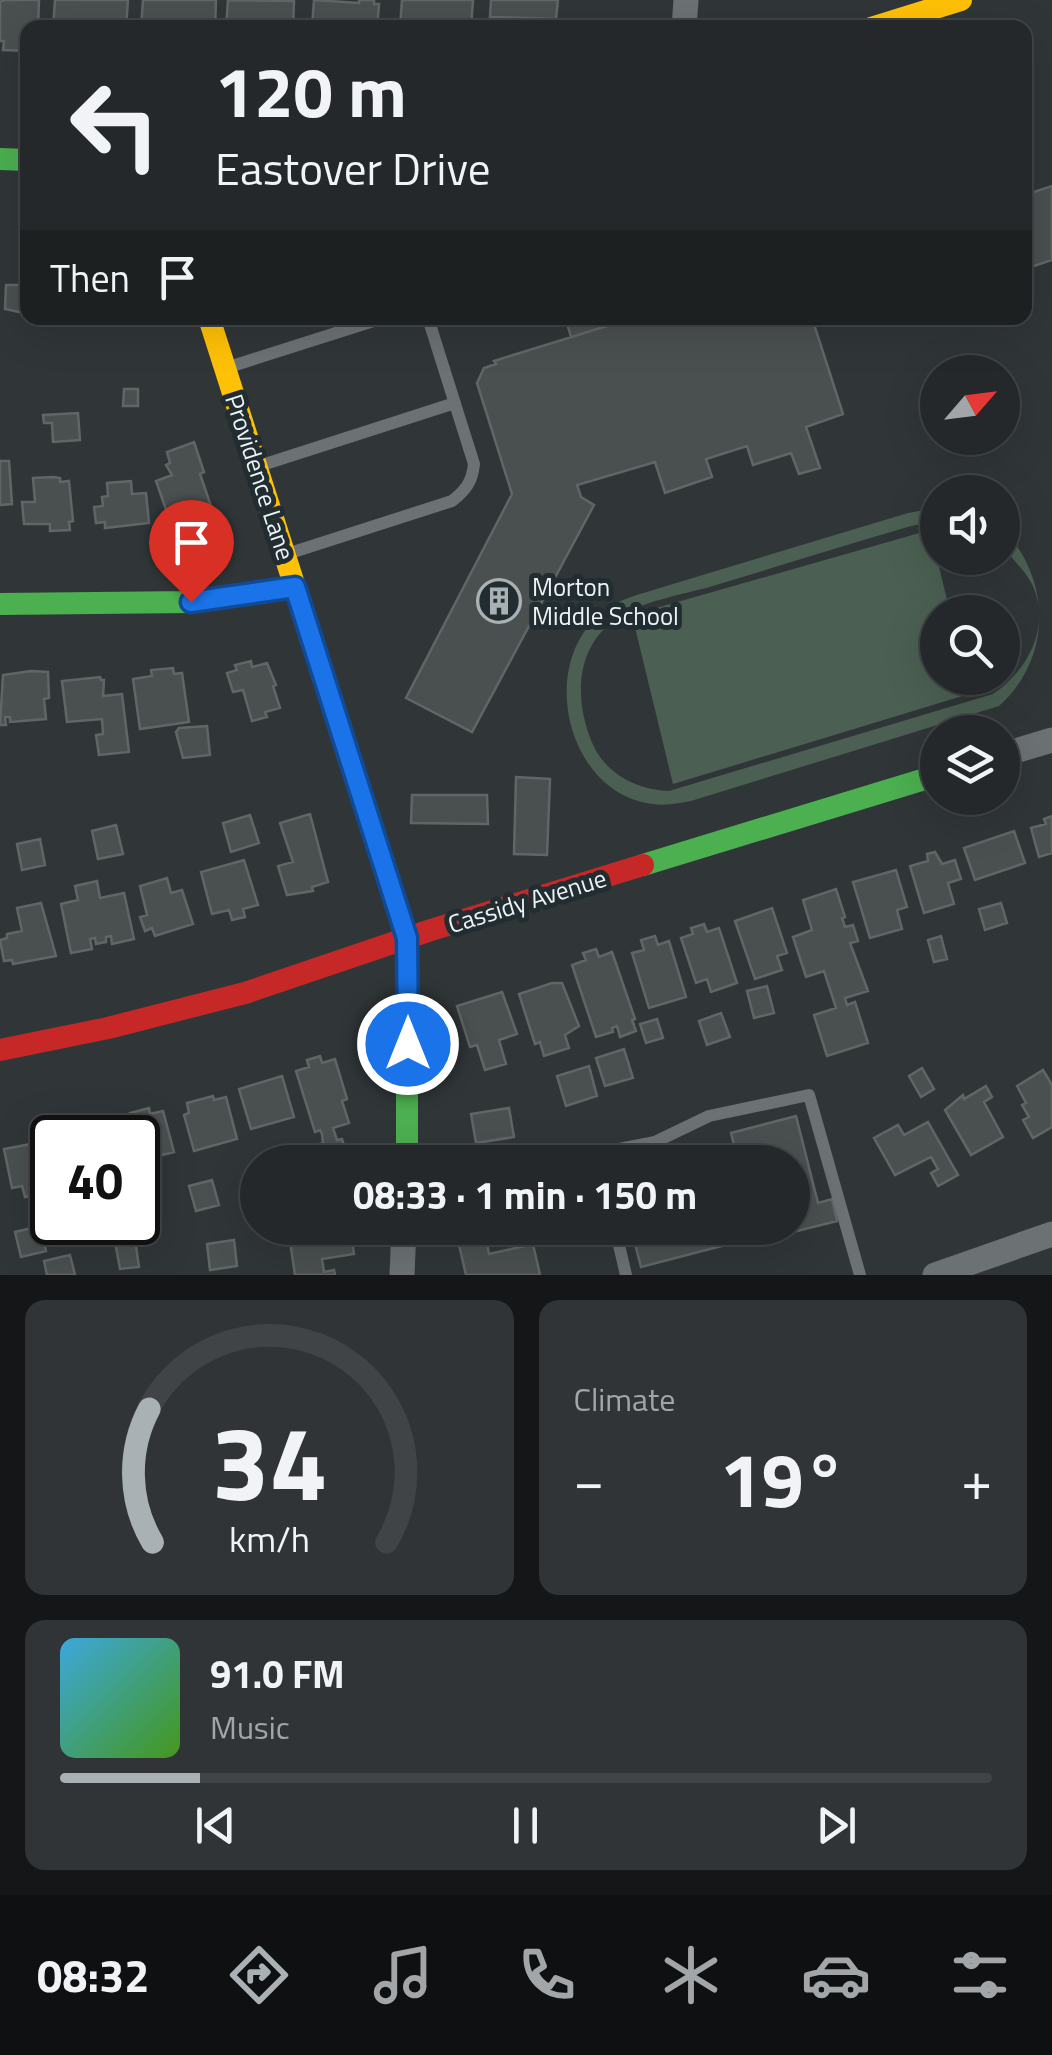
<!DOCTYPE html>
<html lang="en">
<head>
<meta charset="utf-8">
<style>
	body { margin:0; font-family:"Titillium Web",sans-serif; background:#303436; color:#f1f3f6; height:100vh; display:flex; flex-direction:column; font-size:38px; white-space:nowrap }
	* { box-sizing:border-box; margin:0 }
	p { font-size:32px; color:#a3a6a8 }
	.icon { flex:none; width:55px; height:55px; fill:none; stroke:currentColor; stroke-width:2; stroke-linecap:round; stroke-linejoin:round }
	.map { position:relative; height:1275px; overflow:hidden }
	.details { display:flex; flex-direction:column; gap:25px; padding:25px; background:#141617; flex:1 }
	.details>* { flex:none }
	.hud { position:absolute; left:20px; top:20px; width:1012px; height:305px; border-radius:20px; box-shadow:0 10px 40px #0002,0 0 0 2px #414447; background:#24282a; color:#f1f3f6; overflow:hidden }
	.needle { width:65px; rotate:62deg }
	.fabs { position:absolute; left:920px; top:355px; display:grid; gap:20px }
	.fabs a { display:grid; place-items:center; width:100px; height:100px; border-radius:50%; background:#24282a; box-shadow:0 10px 40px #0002,0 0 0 2px #414447; font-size:50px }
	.speed { position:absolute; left:30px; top:1115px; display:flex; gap:20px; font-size:50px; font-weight:700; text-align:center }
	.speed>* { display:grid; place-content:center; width:130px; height:130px; border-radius:50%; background:#24282a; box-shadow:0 10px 40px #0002,0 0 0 2px #414447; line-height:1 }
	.speed .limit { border:5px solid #111; border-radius:15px; background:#fff; color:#111 }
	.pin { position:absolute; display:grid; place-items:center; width:85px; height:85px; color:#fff; margin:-102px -42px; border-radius:50% 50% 50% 0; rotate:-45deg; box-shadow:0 0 10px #0007 }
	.pin .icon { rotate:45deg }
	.me { position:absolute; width:110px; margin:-55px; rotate:0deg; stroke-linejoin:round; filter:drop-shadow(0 0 8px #0008) }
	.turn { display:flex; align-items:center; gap:35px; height:210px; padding:0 30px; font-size:45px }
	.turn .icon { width:130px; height:130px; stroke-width:2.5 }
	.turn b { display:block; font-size:70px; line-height:85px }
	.then { display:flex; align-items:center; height:95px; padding:0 30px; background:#0003; gap:20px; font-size:38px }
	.big { font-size:75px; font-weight:700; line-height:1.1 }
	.details .widget { flex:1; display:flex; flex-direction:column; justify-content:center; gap:15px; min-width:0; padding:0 35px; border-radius:20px; background:#303436 }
	.details .dial { align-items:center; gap:0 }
	.dial svg { height:260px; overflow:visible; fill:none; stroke:#414447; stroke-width:7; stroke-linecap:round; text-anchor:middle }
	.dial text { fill:#f1f3f6; stroke:none }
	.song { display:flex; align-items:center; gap:30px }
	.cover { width:120px; height:120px; border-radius:15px; background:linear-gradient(135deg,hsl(200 70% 55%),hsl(100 70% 35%)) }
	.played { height:10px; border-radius:5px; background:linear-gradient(90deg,#aab1b4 15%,#414447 15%) }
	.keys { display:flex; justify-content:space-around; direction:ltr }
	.heat { display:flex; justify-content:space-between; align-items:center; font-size:55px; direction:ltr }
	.details .tiles { flex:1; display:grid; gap:25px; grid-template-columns:1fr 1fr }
	.widget:last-child { grid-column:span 2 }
	.trip { position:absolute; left:240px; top:1145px; width:570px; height:100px; border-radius:50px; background:#24282a; box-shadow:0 10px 40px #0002,0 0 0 2px #414447; font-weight:700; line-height:100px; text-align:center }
	.tab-bar { display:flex; height:160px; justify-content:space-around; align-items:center; background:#0e1011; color:#a3a6a8 }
	.tab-bar .icon { width:70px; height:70px }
	.tab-bar .current { color:#aab1b4 }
	.tab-bar b { font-size:45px; color:#f1f3f6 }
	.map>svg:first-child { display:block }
	.green { fill:#4b6052 }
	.building { fill:#4a4f50; stroke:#606666; stroke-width:2.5 }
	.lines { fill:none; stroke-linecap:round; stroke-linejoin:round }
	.lane { stroke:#6c7174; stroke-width:12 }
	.street { stroke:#6c7174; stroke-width:25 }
	.fast { stroke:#4caf50; stroke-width:22 }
	.slow { stroke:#ffc107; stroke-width:22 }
	.jam { stroke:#c62828; stroke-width:22 }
	.route-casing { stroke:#114b97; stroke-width:25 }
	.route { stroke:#1a73e8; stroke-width:18 }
	.labels { text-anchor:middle; stroke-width:10; stroke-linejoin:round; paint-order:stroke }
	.street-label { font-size:25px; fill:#ecf3f6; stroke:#222d31 }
	.poi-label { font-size:25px; fill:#ecf3f6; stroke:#222d31; text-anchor:start }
</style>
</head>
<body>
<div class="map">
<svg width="1052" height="1275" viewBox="0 0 1052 1275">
	<rect width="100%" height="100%" fill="#303638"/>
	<path class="green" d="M937 508V521L911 526C845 545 779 566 713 586 682 595 639 601 613 621 575 650 575 700 591 740 603 772 635 790 669 791L993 694C1028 670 1052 626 1032 584 1019 560 1002 557 1003 529 1052 580 1052 659 999 706L691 801C678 803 666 806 653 804 566 794 536 662 604 611 618 600 637 595 653 590L908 513Z
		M930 530 950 612H938V678H965L969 694 673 784 632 615Z"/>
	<path class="building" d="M4 0H39L38 28H28V51L3 50 4 41H0V2Z
		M55 0H128L126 28H53Z
		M143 0H216L215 28H141Z
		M228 0 294 1 293 28H226Z
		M314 0 359 3V0H374V4H379L377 28H312Z
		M402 0H473L471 28H400Z
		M491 0H558L556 19 490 17Z
		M1052 186V260L1025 269V195Z
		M21 279H28V314L5 309 6 285H20Z
		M572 318H633L571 337 566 320Z
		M633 318H812L843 414 806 427 820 468 799 474 791 453 753 465 747 446 706 459 712 477 665 493 655 462 577 485 581 497 594 505 472 732 406 698 512 494 477 383 484 368 496 364 494 361Z
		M124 389H138V406H123Z
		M78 413 80 440 53 442 52 423H44L43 415Z
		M194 442 204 472 200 474 213 512 172 527 156 481 172 475 166 465 170 463 167 452Z
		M0 461H9L12 504 0 505Z
		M54 477 60 478V482L69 481 73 521 69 522 70 530 50 531V524H24L22 502H35L33 478Z
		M131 481 132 494 146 493 149 523 105 528V522L96 523 94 507 103 506 102 497 108 496 107 483Z
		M251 661 252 667 267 663 276 685 273 686 280 708 265 712 267 717 252 721 243 690 233 692 227 673 237 670 235 665Z
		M173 668 174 674 182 673 189 722 140 729 133 679 152 676 151 670Z
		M31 671 48 672 49 698 44 699 46 719 10 722V717H5L6 725H0L3 675Z
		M100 677 101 680H104L103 696 122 694 129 752 99 755 96 735 103 734 102 719 67 722 62 681Z
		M207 726 210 755 183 758 176 732 179 728Z
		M516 777 550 779 547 855 514 854Z
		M412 795H487L488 824 411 823Z
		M310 814 328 882 312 887 313 891 287 895 278 866 293 862 280 823Z
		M250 815 259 843 231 852 223 823Z
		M1052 816V853L1039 857 1031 828 1046 824 1044 819Z
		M116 825 123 854 98 859 92 831Z
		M1014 831 1025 863 975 880 964 848Z
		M40 839 45 865 22 870 17 844Z
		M935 852 942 864 955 860 961 879 948 883 954 904 924 913 910 866 928 861 927 854Z
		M244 860 258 905 243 909 245 917 232 920 229 910 212 914 201 872Z
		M896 870 907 907 897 910 902 929 870 938 853 882Z
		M167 878 171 893 182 890 193 924 155 936 152 928 145 931 140 917 147 915 140 886Z
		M97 881 100 898 124 893 134 939 112 944 111 936 106 937V942L96 944 95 938 90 939 92 949 71 953 61 904 78 900 75 886Z
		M836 889 845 917 842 918 845 927 853 925 858 941 850 943 868 991 845 998 847 1005 855 1002 868 1043 827 1056 814 1015 836 1008 824 971 806 977 793 937 812 930 803 900Z
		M41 903 56 956 13 964 12 960 4 961 0 940 7 938V934L22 931 17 908Z
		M1001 903 1007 923 985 930 979 909Z
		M772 908 787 953 777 956 782 970 755 979 735 921Z
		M704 924 707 932 719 928 737 983 711 992 707 979 696 983 681 938 693 934 691 928Z
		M655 936 658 945 669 941 686 997 649 1008 632 953 644 950 641 940Z
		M941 936 947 959 934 962 928 940Z
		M596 949 599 957 612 952 635 1019 632 1020 636 1031 620 1037 617 1026 612 1028 613 1032 596 1037 572 965 586 960 583 953Z
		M552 983H562L579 1026 565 1035 569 1048 544 1056 540 1042 535 1044 519 994Z
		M767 986 774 1013 754 1018 747 991Z
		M502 992 517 1034 499 1040 506 1064 485 1070 477 1045 470 1047 457 1006Z
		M721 1013 730 1037 707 1045 699 1021Z
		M657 1019 663 1038 646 1043 640 1024Z
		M624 1049 633 1078 605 1086 596 1058Z
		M320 1056 322 1063 335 1059 347 1099 342 1101 349 1123 333 1128 337 1140 342 1139 349 1162H322L316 1145 323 1143 322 1134 320 1130 315 1132 296 1071 309 1067 307 1060Z
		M589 1066 597 1096 566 1106 557 1076Z
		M922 1068 934 1089 921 1097 909 1076Z
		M1043 1070 1052 1085V1127L1033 1138 1023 1120 1029 1117 1022 1105 1026 1103 1017 1086Z
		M282 1076 294 1117 251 1129 239 1089Z
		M986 1086 992 1097 984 1102 1003 1137 971 1155 945 1110 963 1095 964 1099Z
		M213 1096 214 1100 226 1097 237 1139 194 1151 184 1115 189 1113 187 1103Z
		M149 1108 150 1114 163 1111 174 1152 138 1161V1138H124L120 1121 132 1118 130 1113Z
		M509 1108 514 1137 476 1143 471 1114Z
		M796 1116 818 1203 832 1199 837 1221 749 1243 745 1228H792V1162H738L731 1133Z
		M928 1122 958 1175 938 1186 931 1173 938 1169 931 1157 895 1175 874 1138 898 1125 904 1135Z
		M90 1126 91 1132 105 1129 106 1138H63L62 1132Z
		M46 1135 52 1179 42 1181 45 1193 25 1197 22 1186 12 1188 4 1149 31 1144 30 1138Z
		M212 1180 219 1205 196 1211 189 1186Z
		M151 1198 156 1222 133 1226 132 1222H138V1201Z
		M40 1226 46 1251 21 1257 15 1232Z
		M288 1228H350L354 1254 322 1259 324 1272 334 1270 335 1275H295Z
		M631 1228H729L733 1243 641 1267Z
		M486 1238 489 1254 533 1244 540 1275H466L459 1245Z
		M135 1239 139 1267 120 1269 115 1242Z
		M234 1240 237 1266 210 1270 207 1244Z
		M70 1255 75 1275H47L44 1261Z"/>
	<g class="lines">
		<path class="lane" d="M229 367 383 318
			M259 466 455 403
			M287 554 452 501C466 490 472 482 474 464L428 318
			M553 1162 655 1142 709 1116 809 1095 860 1275
			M615 1228 626 1275"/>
		<path class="street" d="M684 28 686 0
			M1002 755 1052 740
			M402 1275 404 1228
			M935 1275 1052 1234"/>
		<path class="fast" d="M0 159 28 160
			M0 604 191 602 295 587
			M643 865 938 775
			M402 922 407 938V1162"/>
		<path class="slow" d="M871 28 961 0
			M209 318 402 922"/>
		<path class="jam" d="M0 1050 108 1028 245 993 431 930 643 865"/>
	</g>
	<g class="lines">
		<g class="route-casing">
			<path id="route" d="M191 602 295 587 407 938 408 1044"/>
		</g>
		<use href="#route" class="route"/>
	</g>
	<defs>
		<g id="building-ring" transform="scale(2.25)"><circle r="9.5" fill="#222d31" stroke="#aab1b4" stroke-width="1.5"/><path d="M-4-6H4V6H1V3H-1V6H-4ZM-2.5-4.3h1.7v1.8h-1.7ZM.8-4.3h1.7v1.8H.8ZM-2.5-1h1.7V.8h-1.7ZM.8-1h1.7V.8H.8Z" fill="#aab1b4"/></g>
	</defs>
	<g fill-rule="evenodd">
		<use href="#building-ring" x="499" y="601"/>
	</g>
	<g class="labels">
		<g class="street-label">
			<text transform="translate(260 477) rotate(72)" y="9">Providence Lane</text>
			<text transform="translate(527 901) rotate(-17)" y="9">Cassidy Avenue</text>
		</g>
		<g class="poi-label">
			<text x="532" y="596">Morton<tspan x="532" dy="29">Middle School</tspan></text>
		</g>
	</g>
</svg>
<div class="fabs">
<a><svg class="needle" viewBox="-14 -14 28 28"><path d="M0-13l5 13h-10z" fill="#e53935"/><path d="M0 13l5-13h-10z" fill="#a3a6a8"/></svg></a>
<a><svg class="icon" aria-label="sound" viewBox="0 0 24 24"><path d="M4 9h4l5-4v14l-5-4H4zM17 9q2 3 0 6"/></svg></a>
<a><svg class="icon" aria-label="search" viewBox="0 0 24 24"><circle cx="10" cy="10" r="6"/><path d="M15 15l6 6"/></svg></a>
<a><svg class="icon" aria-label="layers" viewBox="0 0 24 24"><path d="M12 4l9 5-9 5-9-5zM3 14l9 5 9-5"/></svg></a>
</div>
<div class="speed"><div class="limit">40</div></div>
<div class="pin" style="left:191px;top:602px;background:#d93025"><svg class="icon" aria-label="arrive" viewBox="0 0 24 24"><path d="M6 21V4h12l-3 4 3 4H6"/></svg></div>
<svg class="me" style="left:408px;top:1044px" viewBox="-20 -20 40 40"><circle r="17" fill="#1a73e8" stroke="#fff" stroke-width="3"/><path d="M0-11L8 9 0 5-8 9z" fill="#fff"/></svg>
<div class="trip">08:33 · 1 min · 150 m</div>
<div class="hud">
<div class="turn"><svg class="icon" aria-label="left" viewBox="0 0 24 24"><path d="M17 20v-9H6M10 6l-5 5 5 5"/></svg><div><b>120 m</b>Eastover Drive</div></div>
<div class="then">Then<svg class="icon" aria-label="arrive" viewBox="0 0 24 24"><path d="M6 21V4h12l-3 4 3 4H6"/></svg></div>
</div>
</div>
<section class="details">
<div class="tiles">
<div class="widget dial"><svg viewBox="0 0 100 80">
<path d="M14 69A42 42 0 1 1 86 69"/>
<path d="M14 69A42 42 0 0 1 13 28" stroke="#aab1b4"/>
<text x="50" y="56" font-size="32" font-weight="700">34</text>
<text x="50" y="72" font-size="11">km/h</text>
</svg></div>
<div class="widget"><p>Climate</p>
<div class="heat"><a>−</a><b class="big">19°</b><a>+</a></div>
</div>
<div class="widget">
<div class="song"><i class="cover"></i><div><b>91.0 FM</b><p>Music</p></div></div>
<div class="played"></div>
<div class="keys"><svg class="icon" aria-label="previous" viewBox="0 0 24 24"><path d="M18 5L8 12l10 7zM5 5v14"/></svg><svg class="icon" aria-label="pause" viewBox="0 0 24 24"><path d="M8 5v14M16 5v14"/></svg><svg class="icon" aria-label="next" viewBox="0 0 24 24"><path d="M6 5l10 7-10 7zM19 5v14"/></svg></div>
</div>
</div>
</section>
<nav class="tab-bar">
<b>08:32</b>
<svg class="icon current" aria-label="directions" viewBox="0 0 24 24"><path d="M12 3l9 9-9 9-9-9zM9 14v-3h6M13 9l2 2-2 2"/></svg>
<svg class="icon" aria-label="music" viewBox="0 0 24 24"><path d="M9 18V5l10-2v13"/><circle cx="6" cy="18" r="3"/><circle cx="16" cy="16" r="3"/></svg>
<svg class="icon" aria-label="phone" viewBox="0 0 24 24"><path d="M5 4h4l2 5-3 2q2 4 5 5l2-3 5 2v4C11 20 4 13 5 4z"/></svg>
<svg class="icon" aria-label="climate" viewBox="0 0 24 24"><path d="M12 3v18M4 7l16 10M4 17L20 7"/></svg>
<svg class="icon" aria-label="car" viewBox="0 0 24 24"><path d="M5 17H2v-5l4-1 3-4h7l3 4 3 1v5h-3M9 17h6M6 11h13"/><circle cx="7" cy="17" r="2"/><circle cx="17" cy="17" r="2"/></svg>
<svg class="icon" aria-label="filters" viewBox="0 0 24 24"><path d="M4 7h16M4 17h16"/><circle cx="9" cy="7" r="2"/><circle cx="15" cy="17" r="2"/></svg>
</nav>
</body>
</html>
